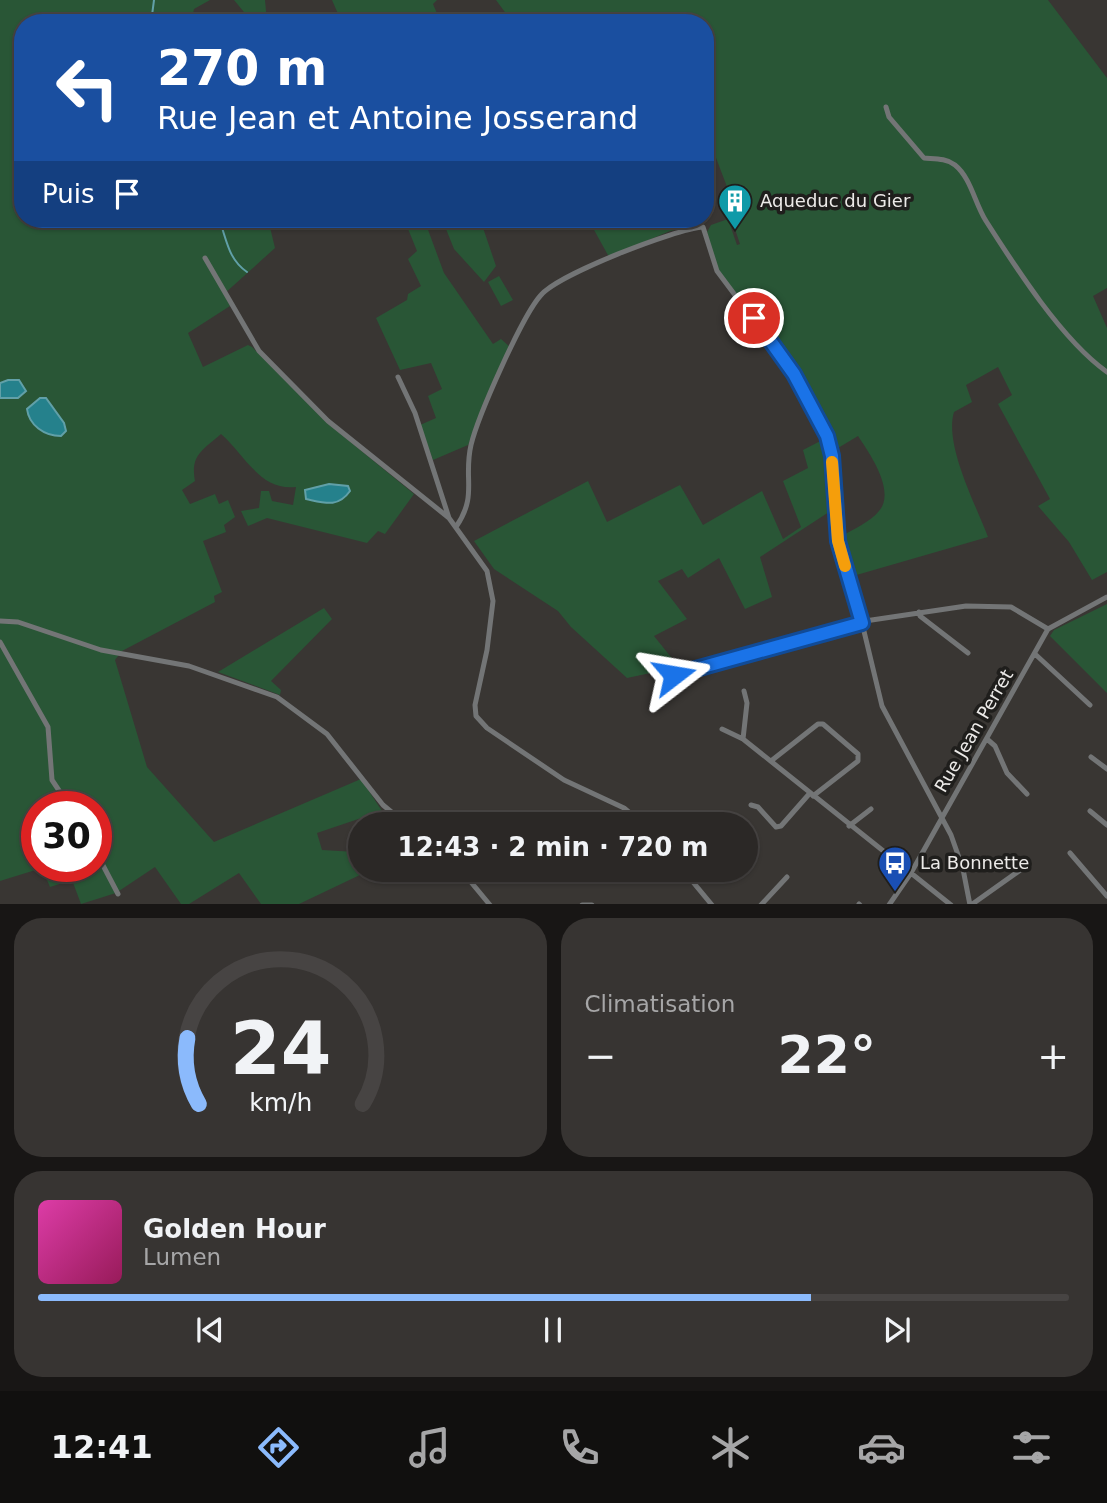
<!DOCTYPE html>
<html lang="fr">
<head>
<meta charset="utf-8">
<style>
	body { margin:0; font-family:"DejaVu Sans",sans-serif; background:#373432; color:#f1f3f6; height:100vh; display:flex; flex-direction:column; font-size:26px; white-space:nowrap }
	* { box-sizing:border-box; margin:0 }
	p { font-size:23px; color:#a6a6a7 }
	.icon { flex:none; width:38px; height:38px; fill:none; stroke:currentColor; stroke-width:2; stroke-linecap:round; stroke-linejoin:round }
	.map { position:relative; height:904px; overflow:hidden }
	.details { display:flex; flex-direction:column; gap:14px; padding:14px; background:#181615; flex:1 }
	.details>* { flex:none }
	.guide { position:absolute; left:14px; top:14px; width:700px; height:214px; border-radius:28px; box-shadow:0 2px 5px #0004,0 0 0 2px #474443; background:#1a4fa0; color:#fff; overflow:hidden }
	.speed { position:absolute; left:21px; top:791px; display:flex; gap:14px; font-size:35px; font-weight:700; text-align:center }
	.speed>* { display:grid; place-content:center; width:91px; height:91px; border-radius:50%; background:#2b2826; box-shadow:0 2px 5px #0004,0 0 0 2px #474443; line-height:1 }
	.speed .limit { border:10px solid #d22; background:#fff; color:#111 }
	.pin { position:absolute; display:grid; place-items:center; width:60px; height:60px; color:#fff; margin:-30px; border:4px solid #fff; border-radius:50%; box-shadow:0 2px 7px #0007 }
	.me { position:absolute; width:77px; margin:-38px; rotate:76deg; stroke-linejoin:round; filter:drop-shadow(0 0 5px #0008) }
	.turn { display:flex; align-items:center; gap:24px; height:147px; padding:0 28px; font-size:32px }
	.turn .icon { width:91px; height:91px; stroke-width:2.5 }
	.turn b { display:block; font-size:49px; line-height:60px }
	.then { display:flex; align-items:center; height:66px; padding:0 28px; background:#0003; gap:14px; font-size:26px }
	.big { font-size:52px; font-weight:700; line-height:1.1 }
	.details .tile { flex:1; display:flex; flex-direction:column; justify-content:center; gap:10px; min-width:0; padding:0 24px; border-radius:28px; background:#373432 }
	.details .dial { align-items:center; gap:0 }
	.dial svg { height:182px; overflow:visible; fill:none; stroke:#474443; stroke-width:7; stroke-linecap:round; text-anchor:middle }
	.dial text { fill:#f1f3f6; stroke:none }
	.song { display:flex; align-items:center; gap:21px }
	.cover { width:84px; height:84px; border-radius:10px; background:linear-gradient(135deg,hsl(320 70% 55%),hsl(330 70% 35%)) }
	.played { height:7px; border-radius:4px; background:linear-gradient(90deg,#8bbafc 75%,#474443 75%) }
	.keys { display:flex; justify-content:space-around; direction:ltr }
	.heat { display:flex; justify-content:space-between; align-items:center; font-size:38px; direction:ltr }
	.details .tiles { flex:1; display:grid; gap:14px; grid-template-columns:1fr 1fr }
	.tile:last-child { grid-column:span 2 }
	.trip { position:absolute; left:348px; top:812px; width:410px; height:70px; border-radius:35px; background:#2b2826; box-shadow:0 2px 5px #0004,0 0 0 2px #474443; font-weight:700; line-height:70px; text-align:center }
	.dock { display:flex; height:112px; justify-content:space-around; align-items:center; background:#11100f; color:#a6a6a7 }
	.dock .icon { width:49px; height:49px }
	.dock .current { color:#8bbafc }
	.dock b { font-size:32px; color:#f1f3f6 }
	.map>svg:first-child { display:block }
	.green { fill:#295636; fill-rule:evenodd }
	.water { fill:#25818c; stroke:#61a0a8; stroke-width:2 }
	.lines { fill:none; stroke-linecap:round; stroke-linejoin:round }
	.stream { stroke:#61a0a8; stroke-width:2 }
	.minor { stroke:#737576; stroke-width:5 }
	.route-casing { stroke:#114b97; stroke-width:18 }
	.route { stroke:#1a73e8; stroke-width:12 }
	.slow { stroke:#f59e0b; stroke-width:12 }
	.labels { text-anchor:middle; stroke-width:7; stroke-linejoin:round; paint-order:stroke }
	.poi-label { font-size:18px; fill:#eceae8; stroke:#1f1e1c; text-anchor:start }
	.street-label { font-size:18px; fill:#eceae8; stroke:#1f1e1c }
</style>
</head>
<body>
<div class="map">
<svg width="1107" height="905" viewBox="0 0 1107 905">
	<rect width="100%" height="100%" fill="#393633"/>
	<path class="green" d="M0 0H210L194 9 191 23H23V219H268L275 248 224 294 230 306 188 333 203 367 248 345 252 347 326 422 414 494 385 534 378 531 367 543 267 518 248 526 241 511 259 508 261 491H269L272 501 293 505 296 487C260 491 245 455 221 434 203 450 190 455 195 481L182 490 190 504 215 494 219 504 228 500 235 517 224 525 226 532 203 541 222 592 214 596 215 602 122 651 115 660 147 767 214 842 361 779 382 811 317 833 322 850 356 852 362 874 299 904H261L239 873 189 904H181L155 867 116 893 81 904 72 880 50 887 42 868 0 881ZM37 807H96V866H37Z
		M234 0H265L267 22 253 23Z
		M332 0H437L433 4 441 23H342Z
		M496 0H1048L1107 78V288L1093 296 1107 328V572L1092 580 1069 542 1038 506 1050 499 998 404 1012 395 998 367 966 385 972 402 954 412C944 445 976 505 988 537L853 576 842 536C854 529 871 521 879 511 896 491 870 454 858 436L828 454 829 512 760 557 772 597 745 609 719 558 688 578 682 569 658 581 687 619 654 636 679 667 627 678 571 627 558 611 494 569 474 541 588 481 607 522 680 485 703 525 762 491 783 539 801 527 783 481 808 468 803 450 830 436C821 382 751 322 722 277 714 264 711 247 707 232L711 225 728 219 737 245 740 244 730 214 729 192 705 129V23H513Z
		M404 219H424L444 273 493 344 501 339 510 347 468 445 433 460 420 425 436 418 428 396 442 389 431 363 400 370 376 318 407 300 408 294 421 286 408 259 417 251Z
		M442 219H480L496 266 484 282 454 249Z
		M588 219H694L697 225 670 231 609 257Z
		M499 276 513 300 501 306 488 282Z
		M1107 604V693L1050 636 1054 630Z
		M324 608 332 619 271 681 281 690 280 695 218 672Z"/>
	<path class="water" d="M8 380H19L26 391 18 398H0V383Z
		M40 398H46L64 423 66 431 61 436C44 436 29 425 27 409Z
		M329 484 348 486 350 491C338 508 325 503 306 499L305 490Z"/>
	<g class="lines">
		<path class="stream" d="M151 23 154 0
			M219 219C227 240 228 259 247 272"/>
		<path class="minor" d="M886 107 889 117 924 158C934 159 946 158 955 165 971 178 975 204 986 221 1016 268 1062 340 1107 372
			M205 258 259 351 328 421 449 518 487 571 493 601 487 650 475 705 476 716 487 728 564 780 624 808 643 824
			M398 377 415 413 449 518
			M456 527C478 495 463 479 471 445 478 416 522 316 541 295 559 274 675 229 703 227L717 271 794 374 827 436 832 456 838 541 856 598 882 706 951 835 963 869 970 905
			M919 612 920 616 968 653
			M0 621 18 622 101 650 189 666 277 697 327 734 383 805 406 824
			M0 642 48 727 52 780 70 807
			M1035 654 1090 705
			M674 675 865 621 966 606 1011 607 1048 629
			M722 729 743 739 951 905
			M743 739 747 703 744 691
			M987 739 995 746 1007 773 1027 794
			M1091 757 1107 769
			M771 761 818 724H823L858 754V761L813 796
			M751 805 758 807 776 827 781 826 810 793
			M1090 811 1107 825
			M849 826 871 809
			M96 852 118 894
			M1070 853 1107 896
			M461 870 490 905
			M683 870 712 905
			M859 904 860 905
			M582 905H592
			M761 905 787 877
			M889 905 911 873 1048 629 1107 597
			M971 905 1026 866"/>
	</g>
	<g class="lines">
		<g class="route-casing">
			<path id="route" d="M674 675 862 623 838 541 832 456 827 436 794 374 754 318"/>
		</g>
		<use href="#route" class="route"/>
		<path class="slow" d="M832 462 838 541 845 566"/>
	</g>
	<defs>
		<g id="building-pin" transform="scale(1.75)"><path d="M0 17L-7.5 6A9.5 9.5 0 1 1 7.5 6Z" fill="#0f9aa8" stroke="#1f1e1c"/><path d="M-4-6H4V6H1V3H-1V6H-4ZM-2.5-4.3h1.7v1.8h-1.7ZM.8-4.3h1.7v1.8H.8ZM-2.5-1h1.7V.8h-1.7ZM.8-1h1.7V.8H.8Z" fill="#fff"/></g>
		<g id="bus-pin" transform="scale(1.75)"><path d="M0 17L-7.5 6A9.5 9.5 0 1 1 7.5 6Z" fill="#1a4fb4" stroke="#1f1e1c"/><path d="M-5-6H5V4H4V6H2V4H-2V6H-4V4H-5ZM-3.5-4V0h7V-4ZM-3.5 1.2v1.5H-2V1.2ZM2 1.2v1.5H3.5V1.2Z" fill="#fff"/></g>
	</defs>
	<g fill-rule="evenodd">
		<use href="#building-pin" x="735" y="201"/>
		<use href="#bus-pin" x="895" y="863"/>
	</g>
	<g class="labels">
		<g class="poi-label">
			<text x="760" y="207">Aqueduc du Gier</text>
			<text x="920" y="869">La Bonnette</text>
		</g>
		<g class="street-label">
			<text transform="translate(974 731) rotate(-60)" y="6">Rue Jean Perret</text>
		</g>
	</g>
</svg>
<div class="speed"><div class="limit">30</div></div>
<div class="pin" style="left:754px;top:318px;background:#d93025"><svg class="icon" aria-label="arrive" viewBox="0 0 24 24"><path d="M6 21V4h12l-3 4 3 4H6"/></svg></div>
<svg class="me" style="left:674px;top:675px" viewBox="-20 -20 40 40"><path d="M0-17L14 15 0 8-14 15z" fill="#1a73e8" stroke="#fff" stroke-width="4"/></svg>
<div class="trip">12:43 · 2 min · 720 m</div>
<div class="guide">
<div class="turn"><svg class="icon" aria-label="left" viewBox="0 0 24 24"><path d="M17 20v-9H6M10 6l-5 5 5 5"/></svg><div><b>270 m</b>Rue Jean et Antoine Josserand</div></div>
<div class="then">Puis<svg class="icon" aria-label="arrive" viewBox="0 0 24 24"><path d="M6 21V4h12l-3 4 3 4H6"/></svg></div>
</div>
</div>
<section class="details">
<div class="tiles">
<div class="tile dial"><svg viewBox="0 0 100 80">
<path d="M14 69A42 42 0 1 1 86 69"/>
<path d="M14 69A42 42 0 0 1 9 40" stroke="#8bbafc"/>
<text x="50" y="56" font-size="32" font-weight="700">24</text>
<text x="50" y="72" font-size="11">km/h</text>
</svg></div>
<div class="tile"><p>Climatisation</p>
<div class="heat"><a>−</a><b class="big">22°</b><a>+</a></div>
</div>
<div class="tile">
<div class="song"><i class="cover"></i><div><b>Golden Hour</b><p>Lumen</p></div></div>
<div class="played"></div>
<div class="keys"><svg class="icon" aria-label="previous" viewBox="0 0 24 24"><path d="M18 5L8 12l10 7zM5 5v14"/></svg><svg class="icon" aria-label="pause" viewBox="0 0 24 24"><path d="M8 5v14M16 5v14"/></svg><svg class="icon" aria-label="next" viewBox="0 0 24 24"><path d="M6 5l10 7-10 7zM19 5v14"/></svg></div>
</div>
</div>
</section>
<nav class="dock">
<b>12:41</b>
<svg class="icon current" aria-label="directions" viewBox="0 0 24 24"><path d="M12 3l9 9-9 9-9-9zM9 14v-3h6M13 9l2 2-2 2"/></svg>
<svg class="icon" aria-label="music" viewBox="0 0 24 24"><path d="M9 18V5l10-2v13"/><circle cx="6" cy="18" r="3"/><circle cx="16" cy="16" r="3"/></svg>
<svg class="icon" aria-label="phone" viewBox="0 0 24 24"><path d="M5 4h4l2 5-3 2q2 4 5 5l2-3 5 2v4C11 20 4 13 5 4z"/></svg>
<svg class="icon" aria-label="climate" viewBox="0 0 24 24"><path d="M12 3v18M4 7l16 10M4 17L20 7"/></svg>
<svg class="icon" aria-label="car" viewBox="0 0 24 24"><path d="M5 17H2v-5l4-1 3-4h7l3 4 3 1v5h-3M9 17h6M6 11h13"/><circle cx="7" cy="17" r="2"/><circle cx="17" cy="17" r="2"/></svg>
<svg class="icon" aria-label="filters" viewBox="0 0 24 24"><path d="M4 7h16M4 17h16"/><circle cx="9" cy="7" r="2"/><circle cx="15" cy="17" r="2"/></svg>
</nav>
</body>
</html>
